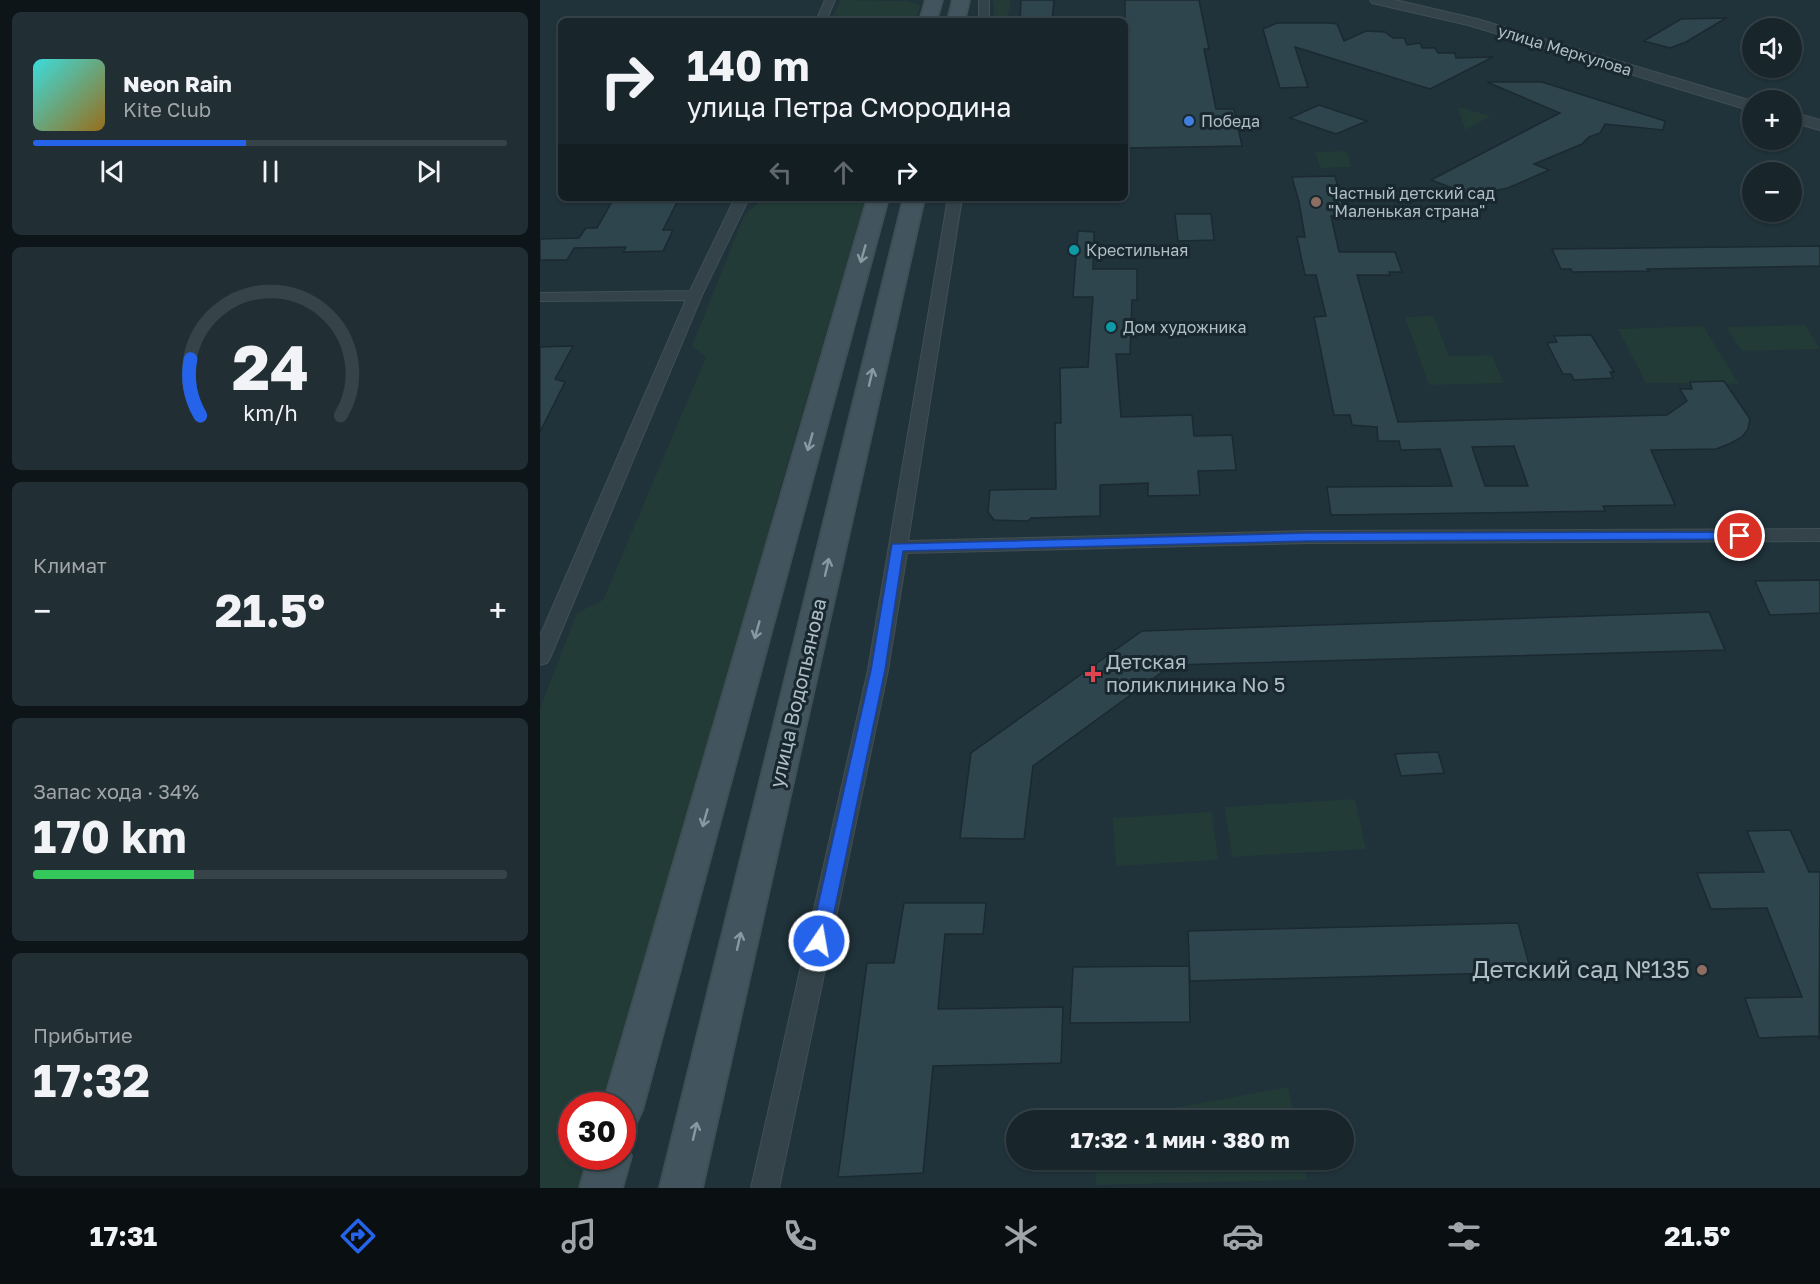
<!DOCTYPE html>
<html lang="ru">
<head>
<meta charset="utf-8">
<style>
	body { margin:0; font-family:"Golos Text",sans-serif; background:#212e34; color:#f1f3f6; height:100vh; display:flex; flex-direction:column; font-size:22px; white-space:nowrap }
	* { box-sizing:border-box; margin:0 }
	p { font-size:20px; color:#9fa5a9 }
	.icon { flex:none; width:33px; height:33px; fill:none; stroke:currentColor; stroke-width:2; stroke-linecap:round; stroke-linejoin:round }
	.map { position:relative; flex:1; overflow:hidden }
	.sheet { display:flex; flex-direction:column; gap:12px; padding:12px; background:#0d1518; width:540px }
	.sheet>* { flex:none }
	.banner { position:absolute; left:18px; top:18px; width:570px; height:183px; border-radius:9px; box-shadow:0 2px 4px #0004,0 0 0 2px #364348; background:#18262c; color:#f1f3f6; overflow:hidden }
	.fabs { position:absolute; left:1202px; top:18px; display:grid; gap:12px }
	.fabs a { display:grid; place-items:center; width:60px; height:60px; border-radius:50%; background:#18262c; box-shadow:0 2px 4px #0004,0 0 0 2px #364348; font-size:30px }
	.speed { position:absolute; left:18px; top:1092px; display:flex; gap:12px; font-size:30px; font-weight:700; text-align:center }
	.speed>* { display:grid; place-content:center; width:78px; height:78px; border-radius:50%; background:#18262c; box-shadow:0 2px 4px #0004,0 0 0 2px #364348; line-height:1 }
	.speed .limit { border:9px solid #d22; background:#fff; color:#111 }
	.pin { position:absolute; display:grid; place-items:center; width:51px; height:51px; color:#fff; margin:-26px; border:3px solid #fff; border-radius:50%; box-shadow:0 2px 6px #0007 }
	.me { position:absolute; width:66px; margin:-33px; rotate:12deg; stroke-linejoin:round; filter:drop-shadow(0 0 4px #0008) }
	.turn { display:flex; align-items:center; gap:21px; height:126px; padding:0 30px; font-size:27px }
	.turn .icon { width:78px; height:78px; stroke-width:2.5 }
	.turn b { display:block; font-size:42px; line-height:51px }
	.lanes { display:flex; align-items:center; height:57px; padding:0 30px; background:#0003; justify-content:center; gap:30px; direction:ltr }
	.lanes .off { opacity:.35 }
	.big { font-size:45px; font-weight:700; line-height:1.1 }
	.sheet .tile { flex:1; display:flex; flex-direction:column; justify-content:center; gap:9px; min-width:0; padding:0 21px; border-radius:9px; background:#212e34 }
	.sheet .dial { align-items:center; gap:0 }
	.dial svg { height:156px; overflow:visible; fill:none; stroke:#364348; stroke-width:7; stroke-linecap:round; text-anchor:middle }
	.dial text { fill:#f1f3f6; stroke:none }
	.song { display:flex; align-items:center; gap:18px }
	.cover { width:72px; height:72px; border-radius:9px; background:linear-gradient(135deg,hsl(180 70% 55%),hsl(40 70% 35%)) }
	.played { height:6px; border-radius:3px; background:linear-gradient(90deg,#2563eb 45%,#364348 45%) }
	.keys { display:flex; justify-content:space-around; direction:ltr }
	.heat { display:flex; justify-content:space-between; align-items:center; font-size:33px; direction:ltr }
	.charge { height:9px; border-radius:4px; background:linear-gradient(90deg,#34c759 34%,#364348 0) }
	.trip { position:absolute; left:466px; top:1110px; width:348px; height:60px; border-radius:30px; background:#18262c; box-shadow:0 2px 4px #0004,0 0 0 2px #364348; font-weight:700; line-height:60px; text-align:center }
	.menu { display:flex; height:96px; justify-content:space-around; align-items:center; background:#0a0f12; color:#9fa5a9 }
	.menu .icon { width:42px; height:42px }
	.menu .selected { color:#2563eb }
	.menu b { font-size:27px; color:#f1f3f6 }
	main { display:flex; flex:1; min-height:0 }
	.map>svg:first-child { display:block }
	.green { fill:#223b37 }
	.building { fill:#2f454e; stroke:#1b2a31; stroke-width:1.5; fill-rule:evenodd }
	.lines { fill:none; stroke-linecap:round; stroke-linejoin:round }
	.minor-casing { stroke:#404f56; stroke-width:2 }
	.tertiary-casing { stroke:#404f56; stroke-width:2 }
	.secondary-casing { stroke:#404f56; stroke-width:4 }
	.minor { fill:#34434a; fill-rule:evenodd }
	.tertiary { fill:#34434a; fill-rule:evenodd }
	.secondary { fill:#42545d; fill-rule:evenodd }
	.oneway { stroke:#8999a1 }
	.route { fill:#2563eb; stroke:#184099; stroke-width:1.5 }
	.shop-dot { fill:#3f7fe0; stroke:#19282f; stroke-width:2 }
	.education-dot { fill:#8d6e63; stroke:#19282f; stroke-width:2 }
	.culture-dot { fill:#0f9aa8; stroke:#19282f; stroke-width:2 }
	.health-dot { fill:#e0444e; stroke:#19282f; stroke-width:2 }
	.labels { text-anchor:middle; stroke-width:6; stroke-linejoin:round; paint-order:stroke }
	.far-street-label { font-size:16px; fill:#afbec6; stroke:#19282f }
	.far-poi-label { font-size:16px; fill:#afbec6; stroke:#19282f; text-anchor:start }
	.poi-label { font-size:20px; fill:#afbec6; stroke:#19282f; text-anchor:start }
	.street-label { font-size:20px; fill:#afbec6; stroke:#19282f }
	.near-poi-label { font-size:24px; fill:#afbec6; stroke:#19282f; text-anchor:end }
</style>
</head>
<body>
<main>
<section class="sheet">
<div class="tile">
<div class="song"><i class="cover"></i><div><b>Neon Rain</b><p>Kite Club</p></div></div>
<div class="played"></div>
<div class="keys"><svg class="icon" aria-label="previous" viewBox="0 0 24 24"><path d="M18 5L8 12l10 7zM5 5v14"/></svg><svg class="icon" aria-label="pause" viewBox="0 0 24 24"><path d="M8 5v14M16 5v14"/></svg><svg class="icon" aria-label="next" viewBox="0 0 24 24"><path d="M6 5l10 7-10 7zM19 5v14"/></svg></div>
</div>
<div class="tile dial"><svg viewBox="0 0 100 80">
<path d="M14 69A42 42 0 1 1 86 69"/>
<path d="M14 69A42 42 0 0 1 9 40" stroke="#2563eb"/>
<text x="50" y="56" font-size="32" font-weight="700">24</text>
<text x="50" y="72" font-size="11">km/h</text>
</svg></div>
<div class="tile"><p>Климат</p>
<div class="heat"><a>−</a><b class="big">21.5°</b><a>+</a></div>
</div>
<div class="tile"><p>Запас хода · 34%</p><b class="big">170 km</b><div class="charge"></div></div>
<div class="tile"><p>Прибытие</p><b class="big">17:32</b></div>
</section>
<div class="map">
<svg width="1280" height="1188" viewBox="0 0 1280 1188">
	<rect width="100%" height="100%" fill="#20323a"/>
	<path class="green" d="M300 0 367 1 380 5 376 21H291Z
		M452 0H471L467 21H454V4Z
		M918 107 951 116 925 130Z
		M806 151 812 167 780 168 775 152Z
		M223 198H326L239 493 172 738 66 1105 32 1106V1156L51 1157 41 1188H0V708L37 613 63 600 166 357 152 346 204 216Z
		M894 316 909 356 952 355 964 383 889 385 865 317Z
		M1265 325 1280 349 1202 351 1186 327Z
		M1163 326 1199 384 1106 383 1078 329Z
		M815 799 826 849 692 857 685 807Z
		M672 812 678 860 576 866 573 818Z
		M748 1087 755 1120H568Z
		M555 1160H763L767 1180 556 1185Z"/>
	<path class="building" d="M481 0H514L512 21H480Z
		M585 0H659L669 49H664L676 109H694L702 146 585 148Z
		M1186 18 1146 42 1130 48 1104 41 1141 19Z
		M737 23H790L797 24 804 41 826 31 845 32 853 38H864L867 45 880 43 882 48H895L898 53H915L916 58 953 57 890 89 755 47 768 87 740 88 723 29Z
		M947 82H1002L1125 121 1123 130 1065 124 1060 133 1049 137 1042 144 994 164 1009 170 968 188 948 192 926 193 891 180 1020 113Z
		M779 105 827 121 796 134 750 118Z
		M795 176 805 215 791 216 799 252H855L862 272H849L850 275H817L858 422 1127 415 1147 401 1140 389H1152L1150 382 1184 381 1210 419 1208 429 1202 437 1189 444 1176 449 1111 450 1135 505 1063 506 1065 511 791 515 787 487 912 486 900 449 861 450 859 441H838L837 427 812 425 810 415H794L774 317 786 316 776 275H765L757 237H765L759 202 752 177ZM974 446 988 486H945L932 447Z
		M74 198H139L123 230H133L123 251 83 252 86 247 34 248 27 260H0V239L39 238 46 228H57Z
		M635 214H671L674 240 638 241Z
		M538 231 554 232 553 269H597V300H592L590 354H576L581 417 652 415 654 436 692 435 696 470 658 471 660 495 608 496V483L560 485V516L491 518 488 521 454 520 448 512 450 490 516 489 515 423H521L520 368 548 367 553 297H533Z
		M1280 246V266L1107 269 1109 271 1032 272 1031 269H1021L1012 249Z
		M1051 335 1074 372H1070L1073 378 1034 380 1031 374H1023L1007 343 1017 342 1014 336Z
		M33 346 15 379 25 382 0 432V347Z
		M1280 580V613L1230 615 1215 581Z
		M1169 612 1185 650 632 665 493 766 484 839 420 838 431 753 602 631Z
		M898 752 904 773 861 776 855 754Z
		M1250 830 1269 872H1280L1279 1039 1278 1036 1219 1038 1205 998 1262 997 1227 908 1171 909 1157 873 1224 872 1207 831Z
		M364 903H446L443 934H405L398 1009 523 1007 521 1063 393 1066 383 1173 298 1177 327 963H354Z
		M978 923 991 972 650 981 648 931Z
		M649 966 650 1022 530 1023 533 967Z"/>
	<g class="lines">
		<g class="minor-casing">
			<path id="minor" d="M285 0H295L286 21H276Z
				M439 0H449V21H439Z
				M195 198H209L162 295 10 658 7 663 0 665V636L146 300 0 301V293L150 291Z
				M408 198H422L368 541 768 531 1280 529V541L768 543 367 553 348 670 239 1188H211L328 670Z"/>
		</g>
		<g class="tertiary-casing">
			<path id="tertiary" d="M830 0H855L937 19 1212 101V111L928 25 832 3Z
				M1251 112 1280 120V130L1251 122Z"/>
		</g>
		<g class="secondary-casing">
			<path id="secondary" d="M386 0H402L396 21H380Z
				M413 0H429L424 21H408Z
				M328 198H348L102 1110 96 1123 82 1128V1106H63Z
				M364 198H384L162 1188H120Z
				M82 1142 91 1156 82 1188H40L49 1156H82Z"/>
		</g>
		<use href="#minor" class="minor"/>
		<use href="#tertiary" class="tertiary"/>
		<use href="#secondary" class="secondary"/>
	</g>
	<defs><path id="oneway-shaft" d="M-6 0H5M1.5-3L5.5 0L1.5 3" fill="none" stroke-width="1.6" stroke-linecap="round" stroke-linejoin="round" transform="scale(1.5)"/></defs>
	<g class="oneway">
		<use href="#oneway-shaft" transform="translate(323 254) rotate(106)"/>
		<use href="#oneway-shaft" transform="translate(331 377) rotate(-77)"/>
		<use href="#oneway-shaft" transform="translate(270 442) rotate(106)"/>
		<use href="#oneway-shaft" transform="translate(287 567) rotate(-77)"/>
		<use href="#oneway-shaft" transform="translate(217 630) rotate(106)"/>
		<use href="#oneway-shaft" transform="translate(165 818) rotate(106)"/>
		<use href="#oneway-shaft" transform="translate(199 941) rotate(-77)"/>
		<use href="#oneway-shaft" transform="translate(155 1131) rotate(-77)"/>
	</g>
	<path class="route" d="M1200 532 1206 536 1204 539 768 541 363 551 345 670 288 941 285 946 279 948 273 946 270 941 331 670 352 544 768 533Z"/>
	<circle class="shop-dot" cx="649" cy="121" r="6"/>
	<g class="education-dot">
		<circle cx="776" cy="202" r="6"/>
		<circle cx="1162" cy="970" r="6"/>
	</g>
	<g class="culture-dot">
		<circle cx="534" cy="250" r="6"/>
		<circle cx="571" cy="327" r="6"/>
	</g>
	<path class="health-dot" d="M550 665h6v6h6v6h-6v6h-6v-6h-6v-6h6z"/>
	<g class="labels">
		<g class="far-street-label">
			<text transform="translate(1025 50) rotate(17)" y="6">улица Меркулова</text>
		</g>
		<g class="far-poi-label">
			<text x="661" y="127">Победа</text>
			<text x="788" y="199">Частный детский сад<tspan x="788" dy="18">"Маленькая страна"</tspan></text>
			<text x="546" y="256">Крестильная</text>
			<text x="583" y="333">Дом художника</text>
		</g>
		<g class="poi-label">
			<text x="566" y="669">Детская<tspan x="566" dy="23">поликлиника No 5</tspan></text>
		</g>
		<g class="street-label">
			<text transform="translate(258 693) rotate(-77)" y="7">улица Водопьянова</text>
		</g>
		<g class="near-poi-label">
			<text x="1150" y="978">Детский сад №135</text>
		</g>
	</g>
</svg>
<div class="fabs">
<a><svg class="icon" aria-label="sound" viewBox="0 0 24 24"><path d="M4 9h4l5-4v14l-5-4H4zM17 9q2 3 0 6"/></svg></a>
<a>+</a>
<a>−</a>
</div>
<div class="speed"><div class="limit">30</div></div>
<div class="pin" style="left:1200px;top:536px;background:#d93025"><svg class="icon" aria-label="arrive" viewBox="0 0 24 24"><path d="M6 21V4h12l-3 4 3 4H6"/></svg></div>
<svg class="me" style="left:279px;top:941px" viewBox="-20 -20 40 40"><circle r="17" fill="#2563eb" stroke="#fff" stroke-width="3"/><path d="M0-11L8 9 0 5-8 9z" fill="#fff"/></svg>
<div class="trip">17:32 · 1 мин · 380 m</div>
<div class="banner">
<div class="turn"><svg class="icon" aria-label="right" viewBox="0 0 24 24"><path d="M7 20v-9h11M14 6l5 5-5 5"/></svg><div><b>140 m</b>улица Петра Смородина</div></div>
<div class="lanes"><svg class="icon off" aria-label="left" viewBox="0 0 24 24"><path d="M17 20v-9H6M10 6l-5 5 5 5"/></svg><svg class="icon off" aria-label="ahead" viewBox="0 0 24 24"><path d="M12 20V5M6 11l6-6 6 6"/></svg><svg class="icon" aria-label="right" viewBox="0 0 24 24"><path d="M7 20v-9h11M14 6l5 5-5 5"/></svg></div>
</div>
</div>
</main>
<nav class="menu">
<b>17:31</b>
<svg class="icon selected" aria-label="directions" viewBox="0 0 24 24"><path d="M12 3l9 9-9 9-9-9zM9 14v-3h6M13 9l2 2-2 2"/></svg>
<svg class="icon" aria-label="music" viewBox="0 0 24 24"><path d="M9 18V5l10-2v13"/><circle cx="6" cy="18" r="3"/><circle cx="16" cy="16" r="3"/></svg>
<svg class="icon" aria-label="phone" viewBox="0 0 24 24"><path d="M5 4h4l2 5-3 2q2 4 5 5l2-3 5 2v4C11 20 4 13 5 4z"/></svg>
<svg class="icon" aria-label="climate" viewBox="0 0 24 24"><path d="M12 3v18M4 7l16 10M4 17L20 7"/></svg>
<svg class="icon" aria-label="car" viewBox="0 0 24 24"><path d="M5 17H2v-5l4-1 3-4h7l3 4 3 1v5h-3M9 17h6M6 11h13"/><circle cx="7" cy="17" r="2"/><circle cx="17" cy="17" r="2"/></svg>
<svg class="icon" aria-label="filters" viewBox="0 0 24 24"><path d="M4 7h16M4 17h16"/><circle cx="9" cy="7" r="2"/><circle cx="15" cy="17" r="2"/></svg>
<b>21.5°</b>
</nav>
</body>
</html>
